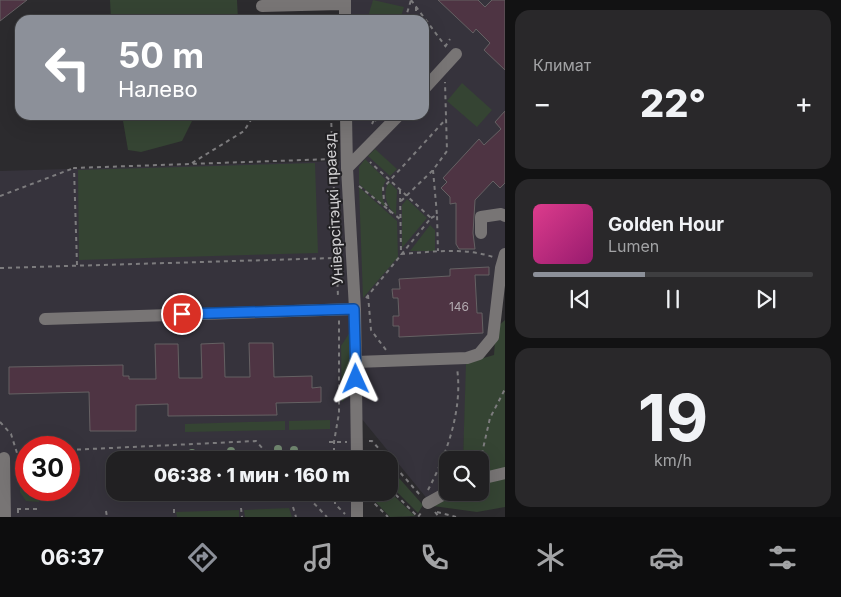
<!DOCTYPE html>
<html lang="ru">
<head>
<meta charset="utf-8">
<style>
	body { margin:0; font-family:Inter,sans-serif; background:#29282a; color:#f1f3f6; height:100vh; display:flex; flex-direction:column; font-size:19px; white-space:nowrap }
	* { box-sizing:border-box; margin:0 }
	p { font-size:16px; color:#a2a3a5 }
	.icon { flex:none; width:28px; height:28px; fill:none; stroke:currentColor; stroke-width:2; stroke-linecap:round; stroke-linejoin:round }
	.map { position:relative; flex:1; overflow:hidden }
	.sheet { display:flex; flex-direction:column; gap:10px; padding:10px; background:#121213; width:336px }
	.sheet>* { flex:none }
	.banner { position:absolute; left:15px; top:15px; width:414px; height:105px; border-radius:15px; box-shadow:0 5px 20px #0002,0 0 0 1px #3e3e40; background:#8c9099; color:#fff; overflow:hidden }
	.buttons { position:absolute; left:439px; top:451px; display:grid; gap:10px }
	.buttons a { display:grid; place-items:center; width:50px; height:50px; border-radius:10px; background:#212022; box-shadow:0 5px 20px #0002,0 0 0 1px #3e3e40; font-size:25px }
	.speed { position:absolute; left:15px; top:436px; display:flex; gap:10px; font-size:25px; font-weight:700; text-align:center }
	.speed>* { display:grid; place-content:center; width:65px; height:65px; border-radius:50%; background:#212022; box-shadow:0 5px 20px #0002,0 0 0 1px #3e3e40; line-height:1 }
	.speed .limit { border:8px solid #d22; background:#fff; color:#111 }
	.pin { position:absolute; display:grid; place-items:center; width:42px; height:42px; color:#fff; margin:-21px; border:2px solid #fff; border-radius:50%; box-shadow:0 1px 5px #0007 }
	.me { position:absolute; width:55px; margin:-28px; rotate:359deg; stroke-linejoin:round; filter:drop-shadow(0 0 4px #0008) }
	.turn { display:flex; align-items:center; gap:18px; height:105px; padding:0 20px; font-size:22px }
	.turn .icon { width:65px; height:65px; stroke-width:2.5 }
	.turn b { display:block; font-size:35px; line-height:42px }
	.big { font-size:38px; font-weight:800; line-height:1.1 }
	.sheet .card { flex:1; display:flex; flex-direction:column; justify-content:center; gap:8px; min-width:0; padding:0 18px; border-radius:15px; background:#29282a }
	.sheet .dial { align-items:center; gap:0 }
	.dial b { font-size:65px; line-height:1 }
	.song { display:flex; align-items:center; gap:15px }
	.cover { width:60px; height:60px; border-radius:8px; background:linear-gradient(135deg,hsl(330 70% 55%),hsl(320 70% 35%)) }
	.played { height:5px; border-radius:2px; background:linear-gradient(90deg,#8c9099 40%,#3e3e40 40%) }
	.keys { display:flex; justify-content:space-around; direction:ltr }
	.heat { display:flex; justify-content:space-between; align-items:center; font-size:28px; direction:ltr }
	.trip { position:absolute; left:106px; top:451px; width:292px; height:50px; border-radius:15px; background:#212022; box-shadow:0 5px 20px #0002,0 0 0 1px #3e3e40; font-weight:800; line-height:50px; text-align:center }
	.menu { display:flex; height:80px; justify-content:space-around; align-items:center; background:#0d0d0e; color:#a2a3a5 }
	.menu .icon { width:35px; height:35px }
	.menu .current { color:#8c9099 }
	.menu b { font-size:22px; color:#f1f3f6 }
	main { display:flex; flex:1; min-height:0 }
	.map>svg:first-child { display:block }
	.built { fill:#36333c; fill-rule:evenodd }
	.green { fill:#354433 }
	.building { fill:#4e3443; stroke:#656163 }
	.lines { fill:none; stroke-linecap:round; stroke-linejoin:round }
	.path { stroke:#7d7c7e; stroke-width:2; stroke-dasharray:4 4; stroke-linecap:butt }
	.minor { stroke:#787575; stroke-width:12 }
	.tree { fill:#70866f }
	.route-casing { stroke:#114b97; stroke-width:12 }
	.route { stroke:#1a73e8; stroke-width:9 }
	.labels { text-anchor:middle; stroke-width:4; stroke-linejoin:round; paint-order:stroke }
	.number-label { font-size:12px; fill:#b2aab0 }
	.street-label { font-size:15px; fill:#d3d2d4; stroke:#222124 }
</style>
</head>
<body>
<main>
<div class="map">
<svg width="505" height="517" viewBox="0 0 505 517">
	<rect width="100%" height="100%" fill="#2c2b2e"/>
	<path class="built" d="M339 0H505V256L493 337 467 358 463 460H448V492L461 493 433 506 357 413V460H115V492L357 493 356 517H0V171L340 161V115H424V20H339ZM26 448H69V490H26Z"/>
	<path class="green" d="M110 0H237L238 20H111Z
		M373 0 404 7 400 20H367Z
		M462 83 492 110 477 127 447 101Z
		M122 115H195L182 141 141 152 128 150Z
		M375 149 397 169 390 176 368 156Z
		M365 159 386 180C380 191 381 199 388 210L359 184V167Z
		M315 163 318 253 79 260 78 170Z
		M389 182 397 190 396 215C386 206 382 193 389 182Z
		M359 187 397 221 398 257 363 298Z
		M407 199 427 218 402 248V205Z
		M430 225 435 230V251H410Z
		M505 320V507L477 512 433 506 461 493 480 492V460H463L466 363 494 355 496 328Z
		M350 332 351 393 342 402 341 346Z
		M330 420V429L289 430V421Z
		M285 421V430L185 432V424Z
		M19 456H26V490H39V502L26 501 20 492Z
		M390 468 423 505 418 513 390 485Z
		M390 492 415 516 390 517 369 495V493Z
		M289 508 292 517H245L244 510Z
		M239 510V517H177L176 512Z"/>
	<path class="building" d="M0 0H27L0 21Z
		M438 0H478L485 7 492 0H505V70L484 50 490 43 476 29 473 33Z
		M505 111V183L500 188 493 181 475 200 473 233 475 249H459L456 244V203L450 204V197L441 188 447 182 443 178 479 139 484 145 501 129 495 122Z
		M489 267V275H475L477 313H482L483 333 399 337V326H393V316H399L398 298H393L392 289H400L399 279 450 276V269Z
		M224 343 225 377H250L249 343H273L274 377 312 376V388L321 387V402L276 403 277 415 168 416V404L136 405V431H90L89 392 9 394V367L123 365V376H129V379H156L155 344H178L179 378H202L201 344Z"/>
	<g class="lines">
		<path class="path" d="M411 0 446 47
			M416 7V20
			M326 20 328 18
			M405 20 411 0
			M445 47 450 39
			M331 115 338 297
			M375 121 381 115
			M372 124 376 115
			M192 163 244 131 254 115
			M433 170 437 215
			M359 186 400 219
			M400 190 401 254C432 252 463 247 493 257
			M0 196 74 168
			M401 201 433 170 447 151 445 82
			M391 213 384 201 383 188 446 119
			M431 218 437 215 438 251
			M77 265 74 168 333 159
			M0 268 336 258
			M368 295 371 330 386 350
			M366 298 431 218 370 162
			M0 422 11 434 17 453 26 452
			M369 441H372L389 460
			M329 442H347
			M69 450 256 441 273 460
			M334 460V442L339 413V320
			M390 461 420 495
			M480 462 490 418 505 389
			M390 489 418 517 421 513
			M428 490C447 454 463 409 457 368
			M303 492 327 517
			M335 492V504L345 514
			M369 498 388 517
			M293 507 296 517
			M241 508 242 517
			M17 509H39
			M18 509V517
			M174 509V517
			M106 511 107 517
			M435 512 439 517
			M437 512 456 517"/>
		<path class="minor" d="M345 0V20
			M262 6 340 4 345 0
			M424 89 456 54
			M346 115 347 168 355 309 357 460
			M347 168 399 115
			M481 233V217L501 214 505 216
			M45 319 355 309
			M356 362 467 358 479 354 493 337 501 268 505 254
			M4 458 5 517
			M480 479 505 473
			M357 492V517
			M428 503 448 492"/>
	</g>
	<g class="tree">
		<circle cx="278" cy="449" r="4"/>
		<circle cx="294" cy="450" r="4"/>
		<circle cx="231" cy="451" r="4"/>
		<circle cx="192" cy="453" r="4"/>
	</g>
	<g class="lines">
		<g class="route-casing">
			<path id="route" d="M182 314 354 309 356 379"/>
		</g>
		<use href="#route" class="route"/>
	</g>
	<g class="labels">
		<g class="number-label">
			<text x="459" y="311">146</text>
		</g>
		<g class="street-label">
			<text transform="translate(334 209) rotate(-93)" y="5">Універсітэцкі праезд</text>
		</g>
	</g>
</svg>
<div class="buttons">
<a><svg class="icon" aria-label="search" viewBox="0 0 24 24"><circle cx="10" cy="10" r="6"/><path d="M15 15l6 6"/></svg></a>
</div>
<div class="speed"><div class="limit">30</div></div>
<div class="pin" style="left:182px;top:314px;background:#d93025"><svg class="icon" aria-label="arrive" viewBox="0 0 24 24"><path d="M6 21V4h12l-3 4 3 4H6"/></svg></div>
<svg class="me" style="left:356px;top:379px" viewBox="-20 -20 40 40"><path d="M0-17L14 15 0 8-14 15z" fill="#1a73e8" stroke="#fff" stroke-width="4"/></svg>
<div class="trip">06:38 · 1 мин · 160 m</div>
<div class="banner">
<div class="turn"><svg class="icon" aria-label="left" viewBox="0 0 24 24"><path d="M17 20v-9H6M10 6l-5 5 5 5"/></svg><div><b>50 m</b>Налево</div></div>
</div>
</div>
<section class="sheet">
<div class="card"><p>Климат</p>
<div class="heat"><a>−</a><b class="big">22°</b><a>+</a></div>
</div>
<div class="card">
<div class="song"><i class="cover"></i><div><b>Golden Hour</b><p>Lumen</p></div></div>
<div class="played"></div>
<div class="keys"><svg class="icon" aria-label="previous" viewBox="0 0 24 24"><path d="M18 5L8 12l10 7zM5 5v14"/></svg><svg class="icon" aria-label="pause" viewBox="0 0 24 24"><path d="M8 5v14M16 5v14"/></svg><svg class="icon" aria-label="next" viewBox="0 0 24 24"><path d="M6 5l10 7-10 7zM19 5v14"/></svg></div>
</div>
<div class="card dial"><b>19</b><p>km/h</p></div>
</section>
</main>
<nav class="menu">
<b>06:37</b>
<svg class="icon current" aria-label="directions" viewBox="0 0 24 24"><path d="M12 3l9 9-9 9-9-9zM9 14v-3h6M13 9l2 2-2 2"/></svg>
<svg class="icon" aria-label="music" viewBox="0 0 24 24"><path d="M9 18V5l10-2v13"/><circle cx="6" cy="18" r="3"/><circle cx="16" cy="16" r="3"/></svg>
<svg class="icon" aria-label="phone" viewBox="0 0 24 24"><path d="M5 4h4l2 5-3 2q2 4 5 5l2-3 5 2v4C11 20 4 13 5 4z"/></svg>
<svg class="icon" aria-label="climate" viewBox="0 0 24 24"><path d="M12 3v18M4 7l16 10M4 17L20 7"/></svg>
<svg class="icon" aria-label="car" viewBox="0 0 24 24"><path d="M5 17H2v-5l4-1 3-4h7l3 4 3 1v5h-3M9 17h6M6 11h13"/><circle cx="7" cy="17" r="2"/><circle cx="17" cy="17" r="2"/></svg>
<svg class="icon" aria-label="filters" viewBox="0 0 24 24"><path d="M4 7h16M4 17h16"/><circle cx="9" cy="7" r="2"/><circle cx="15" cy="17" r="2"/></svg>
</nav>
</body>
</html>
